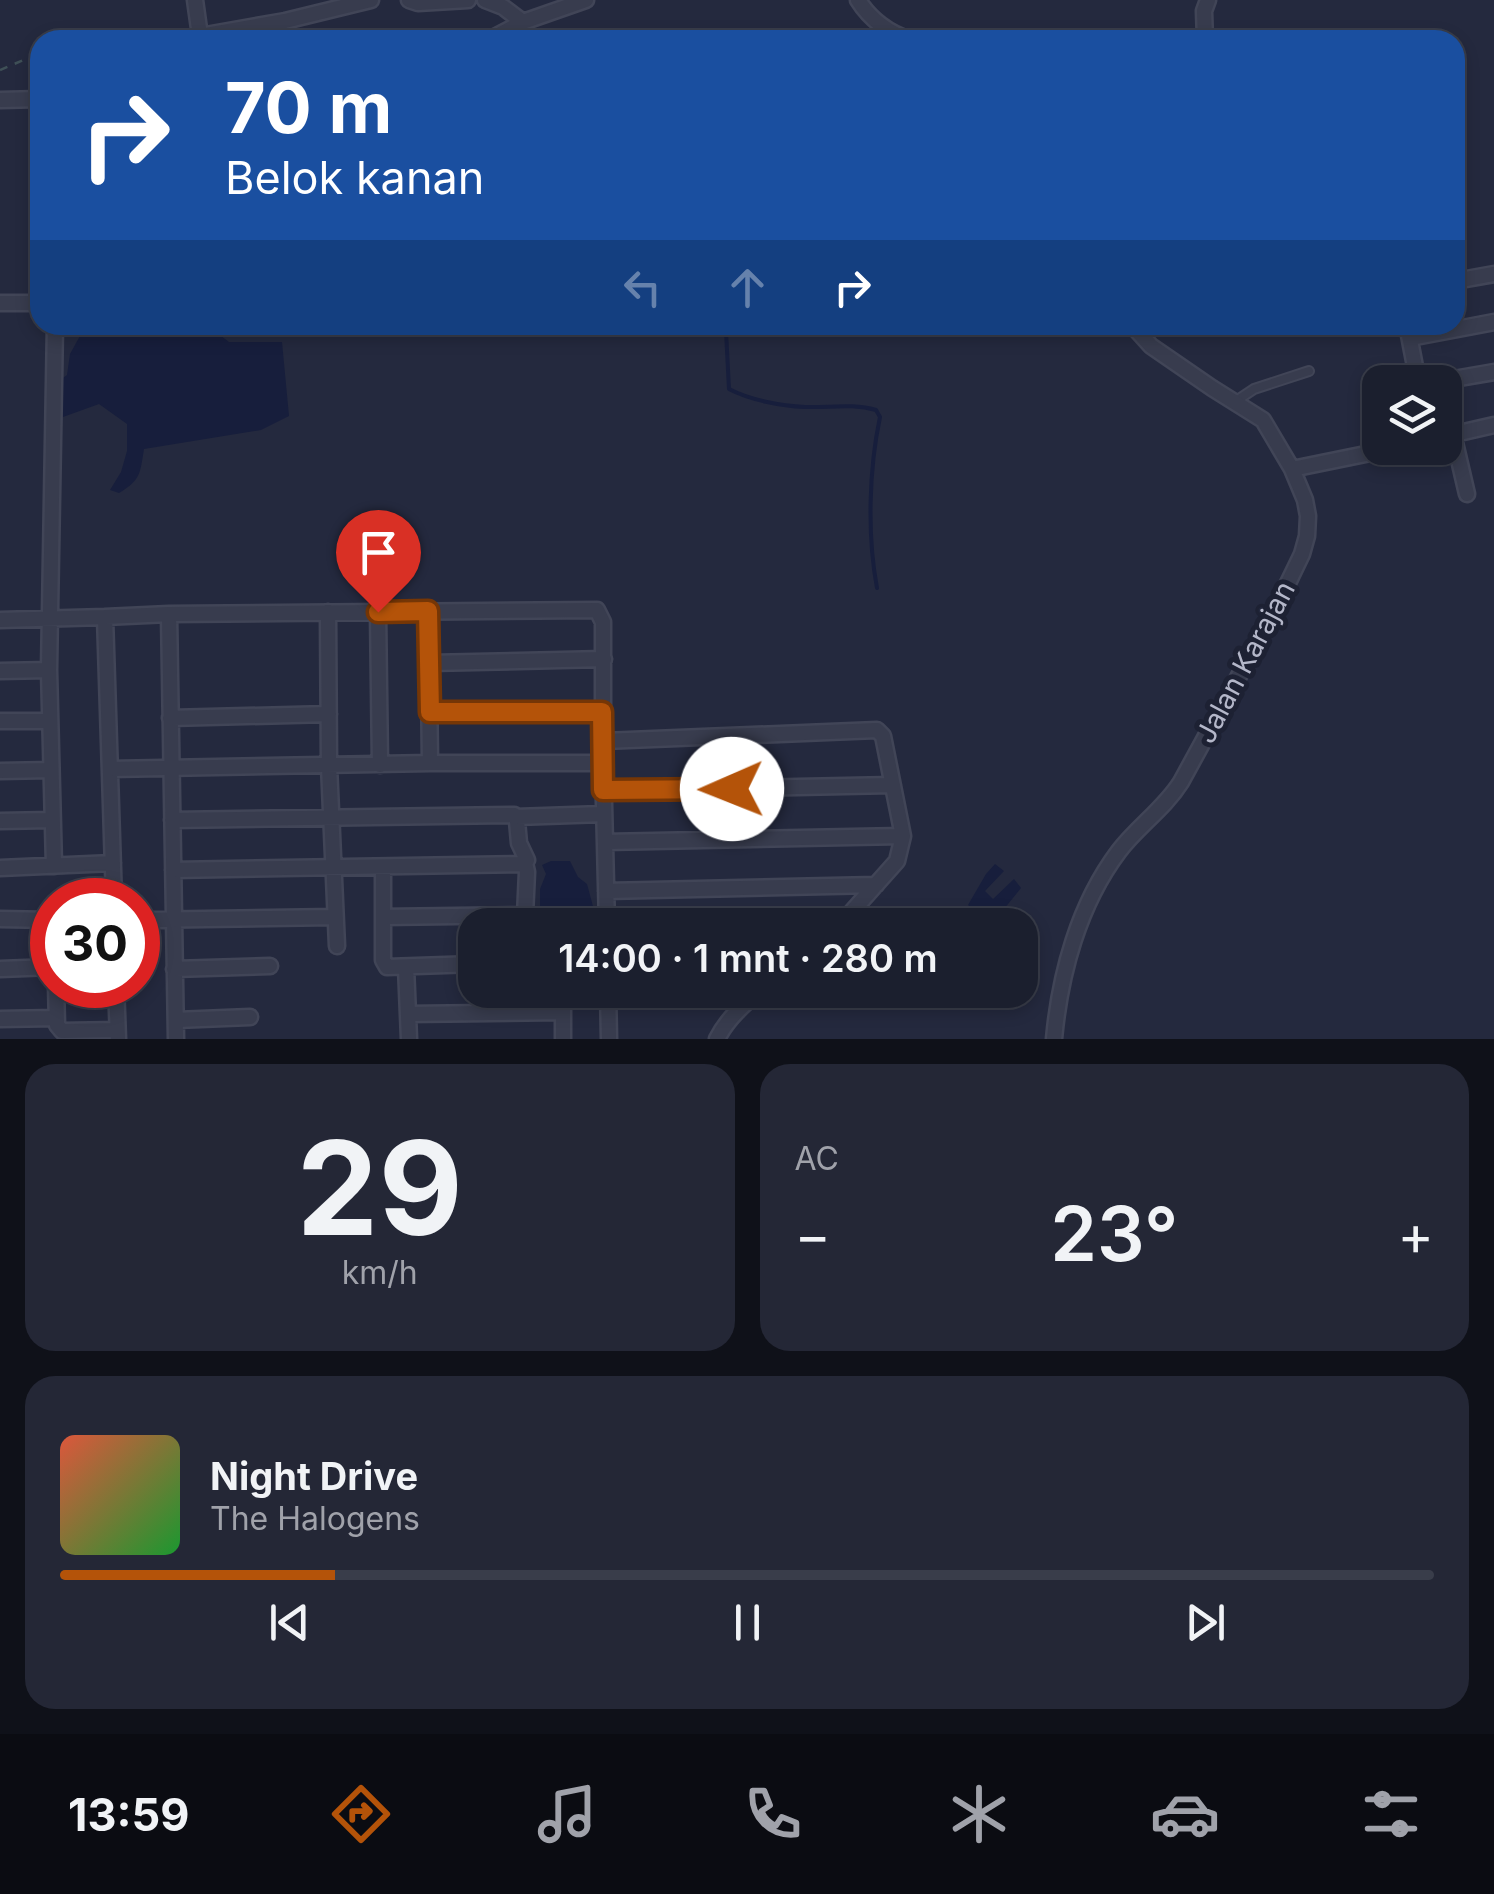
<!DOCTYPE html>
<html lang="id">
<head>
<meta charset="utf-8">
<style>
	body { margin:0; font-family:Inter,sans-serif; background:#242736; color:#f1f3f6; height:100vh; display:flex; flex-direction:column; font-size:38px; white-space:nowrap }
	* { box-sizing:border-box; margin:0 }
	p { font-size:32px; color:#a0a2aa }
	.icon { flex:none; width:55px; height:55px; fill:none; stroke:currentColor; stroke-width:2; stroke-linecap:round; stroke-linejoin:round }
	.map { position:relative; height:1039px; overflow:hidden }
	.drawer { display:flex; flex-direction:column; gap:25px; padding:25px; background:#0f1119; flex:1 }
	.drawer>* { flex:none }
	.hud { position:absolute; left:30px; top:30px; width:1435px; height:305px; border-radius:30px; box-shadow:0 5px 15px #0003,0 0 0 2px #393d4a; background:#1a4fa0; color:#fff; overflow:hidden }
	.buttons { position:absolute; left:1362px; top:365px; display:grid; gap:20px }
	.buttons a { display:grid; place-items:center; width:100px; height:100px; border-radius:20px; background:#1b1f2e; box-shadow:0 5px 15px #0003,0 0 0 2px #393d4a; font-size:50px }
	.speed { position:absolute; left:30px; top:878px; display:flex; gap:20px; font-size:50px; font-weight:700; text-align:center }
	.speed>* { display:grid; place-content:center; width:130px; height:130px; border-radius:50%; background:#1b1f2e; box-shadow:0 5px 15px #0003,0 0 0 2px #393d4a; line-height:1 }
	.speed .limit { border:15px solid #d22; background:#fff; color:#111 }
	.pin { position:absolute; display:grid; place-items:center; width:85px; height:85px; color:#fff; margin:-102px -42px; border-radius:50% 50% 50% 0; rotate:-45deg; box-shadow:0 0 10px #0007 }
	.pin .icon { rotate:45deg }
	.me { position:absolute; width:110px; margin:-55px; rotate:269deg; stroke-linejoin:round; filter:drop-shadow(0 0 8px #0008) }
	.turn { display:flex; align-items:center; gap:35px; height:210px; padding:0 30px; font-size:45px }
	.turn .icon { width:130px; height:130px; stroke-width:2.5 }
	.turn b { display:block; font-size:70px; line-height:85px }
	.lanes { display:flex; align-items:center; height:95px; padding:0 30px; background:#0003; justify-content:center; gap:50px; direction:ltr }
	.lanes .off { opacity:.35 }
	.big { font-size:75px; font-weight:600; line-height:1.1 }
	.drawer .tile { flex:1; display:flex; flex-direction:column; justify-content:center; gap:15px; min-width:0; padding:0 35px; border-radius:30px; background:#242736 }
	.drawer .dial { align-items:center; gap:0 }
	.dial b { font-size:130px; line-height:1 }
	.song { display:flex; align-items:center; gap:30px }
	.cover { width:120px; height:120px; border-radius:15px; background:linear-gradient(135deg,hsl(10 70% 55%),hsl(130 70% 35%)) }
	.played { height:10px; border-radius:5px; background:linear-gradient(90deg,#b45309 20%,#393d4a 20%) }
	.keys { display:flex; justify-content:space-around; direction:ltr }
	.heat { display:flex; justify-content:space-between; align-items:center; font-size:55px; direction:ltr }
	.drawer .tiles { flex:1; display:grid; gap:25px; grid-template-columns:1fr 1fr }
	.tile:last-child { grid-column:span 2 }
	.trip { position:absolute; left:458px; top:908px; width:580px; height:100px; border-radius:30px; background:#1b1f2e; box-shadow:0 5px 15px #0003,0 0 0 2px #393d4a; font-weight:600; line-height:100px; text-align:center }
	.dock { display:flex; height:160px; justify-content:space-around; align-items:center; background:#0b0c12; color:#a0a2aa }
	.dock .icon { width:70px; height:70px }
	.dock .current { color:#b45309 }
	.dock b { font-size:45px; color:#f1f3f6 }
	.map>svg:first-child { display:block }
	.water { fill:#171e3c }
	.lines { fill:none; stroke-linecap:round; stroke-linejoin:round }
	.stream { stroke:#171e3c; stroke-width:4 }
	.service-casing { stroke:#414557; stroke-width:12 }
	.minor-casing { stroke:#414557; stroke-width:19 }
	.path { stroke:#3f5057; stroke-width:2.5; stroke-dasharray:8 8; stroke-linecap:butt }
	.service { stroke:#383c4e; stroke-width:8 }
	.minor { stroke:#383c4e; stroke-width:14 }
	.route-casing { stroke:#753606; stroke-width:25 }
	.route { stroke:#b45309; stroke-width:18 }
	.labels { text-anchor:middle; stroke-width:10; stroke-linejoin:round; paint-order:stroke }
	.street-label { font-size:28px; fill:#b4b7c9; stroke:#1d2133 }
</style>
</head>
<body>
<div class="map">
<svg width="1494" height="1039" viewBox="0 0 1494 1039">
	<rect width="100%" height="100%" fill="#24293e"/>
	<path class="water" d="M86 325H177L195 332 220 335 229 342H282L289 416 261 430 144 449C140 473 141 480 119 493L110 490 121 472 127 451V424L99 404 63 417 56 425 60 380 67 375 70 354Z
		M551 861H570L578 877 587 884 598 925H540V889L546 874 542 865Z
		M995 864 1004 871 985 891 993 899 1014 879 1021 888 991 925H987L978 913 968 905 986 874Z"/>
	<g class="lines">
		<path class="stream" d="M722 325 726 331 729 389C750 400 781 406 805 407 829 408 852 403 876 410L880 417C869 469 867 535 877 588"/>
		<g class="service-casing">
			<path id="service" d="M1236 401 1254 389 1309 371"/>
		</g>
		<g class="minor-casing">
			<path id="minor" d="M195 0 200 36 285 21 371 0
				M409 0 418 3 468 0
				M485 0 503 7 523 22 586 0
				M858 0C870 19 889 34 911 40
				M489 40 523 22
				M1205 40 1204 11 1208 0
				M1 100 40 99
				M1455 281 1494 274
				M0 303H40
				M1407 325 1418 382
				M1410 338 1494 322
				M1436 382 1494 372
				M1453 434 1467 494
				M1446 436 1494 425
				M1292 469 1395 448
				M428 611 430 763
				M328 612 329 766 337 946
				M378 612 380 765
				M105 617 169 614
				M0 620 105 617 114 900
				M429 663 604 659
				M0 671 49 670
				M429 712H602
				M170 718 329 714
				M0 721H50
				M604 741 877 730 883 736 903 836 897 861 840 925
				M110 769 430 763H603L607 925
				M0 771 51 770
				M732 789 734 839
				M603 791 893 785
				M516 817 603 814
				M172 820 514 815 517 821 519 843 527 860 521 864 173 870
				M0 821 51 820
				M605 842 903 836
				M525 863 527 872 525 915 530 916V925
				M54 866 49 670 55 325
				M383 867V960L387 967 475 964
				M0 868 113 863
				M606 891 876 885
				M383 917 525 915
				M0 919 52 920
				M138 920 334 917
				M406 967 409 1039
				M0 969 52 967
				M174 969 270 966
				M56 985 57 1025 62 1031 117 1030
				M116 985 118 1039
				M563 990V1039
				M608 990 609 1039
				M608 993 699 990
				M408 1014 563 1012
				M0 1019 56 1018
				M176 1020 250 1017
				M176 1039 169 614 597 610 603 622V763
				M717 1039C727 1019 744 1004 761 990
				M1054 1039C1060 973 1079 904 1119 851 1138 826 1164 809 1181 782L1276 608 1302 554 1307 536 1308 516 1305 500 1292 469 1263 420 1212 388 1151 346 1132 325"/>
		</g>
		<path class="path" d="M178 40 189 38
			M0 70 26 59 40 57"/>
		<use href="#service" class="service"/>
		<use href="#minor" class="minor"/>
	</g>
	<g class="lines">
		<g class="route-casing">
			<path id="route" d="M378 612 428 611 430 712H602L603 790 732 789"/>
		</g>
		<use href="#route" class="route"/>
	</g>
	<g class="labels">
		<g class="street-label">
			<text transform="translate(1245 662) rotate(-62)" y="10">Jalan Karajan</text>
		</g>
	</g>
</svg>
<div class="buttons">
<a><svg class="icon" aria-label="layers" viewBox="0 0 24 24"><path d="M12 4l9 5-9 5-9-5zM3 14l9 5 9-5"/></svg></a>
</div>
<div class="speed"><div class="limit">30</div></div>
<div class="pin" style="left:378px;top:612px;background:#d93025"><svg class="icon" aria-label="arrive" viewBox="0 0 24 24"><path d="M6 21V4h12l-3 4 3 4H6"/></svg></div>
<svg class="me" style="left:732px;top:789px" viewBox="-20 -20 40 40"><circle r="19" fill="#fff"/><path d="M0-13L10 11 0 6-10 11z" fill="#b45309"/></svg>
<div class="trip">14:00 · 1 mnt · 280 m</div>
<div class="hud">
<div class="turn"><svg class="icon" aria-label="right" viewBox="0 0 24 24"><path d="M7 20v-9h11M14 6l5 5-5 5"/></svg><div><b>70 m</b>Belok kanan</div></div>
<div class="lanes"><svg class="icon off" aria-label="left" viewBox="0 0 24 24"><path d="M17 20v-9H6M10 6l-5 5 5 5"/></svg><svg class="icon off" aria-label="ahead" viewBox="0 0 24 24"><path d="M12 20V5M6 11l6-6 6 6"/></svg><svg class="icon" aria-label="right" viewBox="0 0 24 24"><path d="M7 20v-9h11M14 6l5 5-5 5"/></svg></div>
</div>
</div>
<section class="drawer">
<div class="tiles">
<div class="tile dial"><b>29</b><p>km/h</p></div>
<div class="tile"><p>AC</p>
<div class="heat"><a>−</a><b class="big">23°</b><a>+</a></div>
</div>
<div class="tile">
<div class="song"><i class="cover"></i><div><b>Night Drive</b><p>The Halogens</p></div></div>
<div class="played"></div>
<div class="keys"><svg class="icon" aria-label="previous" viewBox="0 0 24 24"><path d="M18 5L8 12l10 7zM5 5v14"/></svg><svg class="icon" aria-label="pause" viewBox="0 0 24 24"><path d="M8 5v14M16 5v14"/></svg><svg class="icon" aria-label="next" viewBox="0 0 24 24"><path d="M6 5l10 7-10 7zM19 5v14"/></svg></div>
</div>
</div>
</section>
<nav class="dock">
<b>13:59</b>
<svg class="icon current" aria-label="directions" viewBox="0 0 24 24"><path d="M12 3l9 9-9 9-9-9zM9 14v-3h6M13 9l2 2-2 2"/></svg>
<svg class="icon" aria-label="music" viewBox="0 0 24 24"><path d="M9 18V5l10-2v13"/><circle cx="6" cy="18" r="3"/><circle cx="16" cy="16" r="3"/></svg>
<svg class="icon" aria-label="phone" viewBox="0 0 24 24"><path d="M5 4h4l2 5-3 2q2 4 5 5l2-3 5 2v4C11 20 4 13 5 4z"/></svg>
<svg class="icon" aria-label="climate" viewBox="0 0 24 24"><path d="M12 3v18M4 7l16 10M4 17L20 7"/></svg>
<svg class="icon" aria-label="car" viewBox="0 0 24 24"><path d="M5 17H2v-5l4-1 3-4h7l3 4 3 1v5h-3M9 17h6M6 11h13"/><circle cx="7" cy="17" r="2"/><circle cx="17" cy="17" r="2"/></svg>
<svg class="icon" aria-label="filters" viewBox="0 0 24 24"><path d="M4 7h16M4 17h16"/><circle cx="9" cy="7" r="2"/><circle cx="15" cy="17" r="2"/></svg>
</nav>
</body>
</html>
